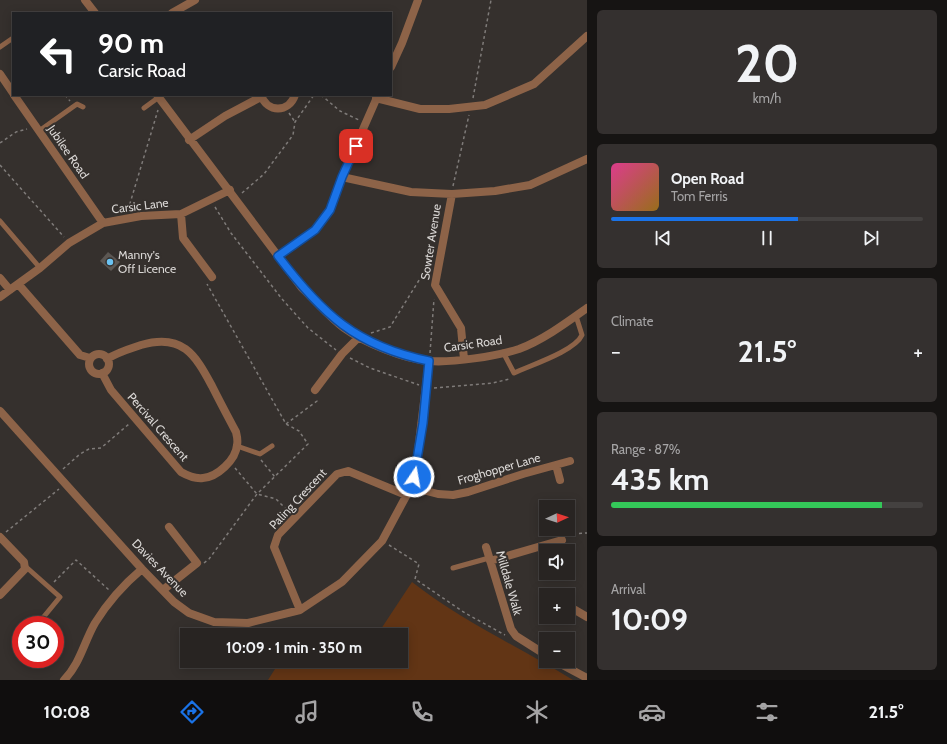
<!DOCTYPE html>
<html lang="en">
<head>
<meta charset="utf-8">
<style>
	body { margin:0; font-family:Cabin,sans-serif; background:#34302f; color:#f1f3f6; height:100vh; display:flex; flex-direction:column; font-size:15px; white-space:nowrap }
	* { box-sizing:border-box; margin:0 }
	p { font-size:13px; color:#a5a4a5 }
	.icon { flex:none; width:22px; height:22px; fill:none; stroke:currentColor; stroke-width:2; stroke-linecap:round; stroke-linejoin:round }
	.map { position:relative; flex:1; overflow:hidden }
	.panel { display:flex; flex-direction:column; gap:10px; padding:10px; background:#161413; width:360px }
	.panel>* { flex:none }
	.hud { position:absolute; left:12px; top:12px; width:380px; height:84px; border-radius:0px; box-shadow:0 2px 10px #0003,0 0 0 1px #444140; background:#202124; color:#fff; overflow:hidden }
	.needle { width:26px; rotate:87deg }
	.controls { position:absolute; left:539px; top:500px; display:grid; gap:8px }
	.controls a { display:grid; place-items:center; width:36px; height:36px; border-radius:0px; background:#282422; box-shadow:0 2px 10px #0003,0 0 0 1px #444140; font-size:20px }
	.speed { position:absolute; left:12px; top:616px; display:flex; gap:8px; font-size:20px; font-weight:700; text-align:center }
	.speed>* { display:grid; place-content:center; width:52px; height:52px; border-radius:50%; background:#282422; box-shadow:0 2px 10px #0003,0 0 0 1px #444140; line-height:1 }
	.speed .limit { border:6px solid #d22; background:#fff; color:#111 }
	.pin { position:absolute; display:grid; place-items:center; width:34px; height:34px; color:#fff; margin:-17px; border-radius:8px; box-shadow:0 2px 6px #0006 }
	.me { position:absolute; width:44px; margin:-22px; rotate:12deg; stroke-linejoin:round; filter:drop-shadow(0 0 3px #0008) }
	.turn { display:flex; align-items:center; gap:14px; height:84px; padding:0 20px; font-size:18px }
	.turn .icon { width:52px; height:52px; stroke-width:2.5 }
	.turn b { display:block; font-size:28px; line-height:34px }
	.big { font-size:30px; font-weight:800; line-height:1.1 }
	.panel .widget { flex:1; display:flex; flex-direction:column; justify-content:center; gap:6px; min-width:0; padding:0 14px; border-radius:6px; background:#34302f }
	.panel .dial { align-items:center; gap:0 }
	.dial b { font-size:52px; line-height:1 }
	.song { display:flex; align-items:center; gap:12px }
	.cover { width:48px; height:48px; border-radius:6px; background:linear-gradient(135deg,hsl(330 70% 55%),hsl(40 70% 35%)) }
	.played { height:4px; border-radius:2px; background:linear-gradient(90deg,#1a73e8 60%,#444140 60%) }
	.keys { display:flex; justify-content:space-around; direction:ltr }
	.heat { display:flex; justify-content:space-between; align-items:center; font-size:22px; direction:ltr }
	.charge { height:6px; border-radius:3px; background:linear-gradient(90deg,#34c759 87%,#444140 0) }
	.trip { position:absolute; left:180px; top:628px; width:228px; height:40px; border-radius:0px; background:#282422; box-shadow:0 2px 10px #0003,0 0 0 1px #444140; font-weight:800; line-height:40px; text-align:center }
	.menu { display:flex; height:64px; justify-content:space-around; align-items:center; background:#100e0e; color:#a5a4a5 }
	.menu .icon { width:28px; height:28px }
	.menu .on { color:#1a73e8 }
	.menu b { font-size:18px; color:#f1f3f6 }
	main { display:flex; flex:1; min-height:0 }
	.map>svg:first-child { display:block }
	.green { fill:#623515 }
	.building { fill:#5c5753 }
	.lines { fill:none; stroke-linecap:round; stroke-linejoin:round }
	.path { stroke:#7f7b79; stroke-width:1.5; stroke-dasharray:3 3; stroke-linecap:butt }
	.service { stroke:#8d6348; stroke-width:5 }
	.minor { stroke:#8d6348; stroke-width:8 }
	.route-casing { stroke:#114b97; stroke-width:10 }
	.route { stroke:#1a73e8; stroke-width:7 }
	.poi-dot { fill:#6bc3f2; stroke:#35302d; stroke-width:1.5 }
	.labels { text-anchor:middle; stroke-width:4; stroke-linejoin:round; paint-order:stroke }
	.street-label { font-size:12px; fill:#dad7d5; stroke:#35302d }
	.poi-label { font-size:12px; fill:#dad7d5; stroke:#35302d; text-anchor:start }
</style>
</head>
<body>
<main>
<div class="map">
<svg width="587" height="680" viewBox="0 0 587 680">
	<rect width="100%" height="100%" fill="#35302d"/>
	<path class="green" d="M412 582C462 621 519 647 573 680H268L280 661 291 667 309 661H401V635H377Z"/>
	<path class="building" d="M108 252 120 262 111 271 100 261Z"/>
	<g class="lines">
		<path class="path" d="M65 95 70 101
			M321 95 340 111 359 120
			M473 98 491 0
			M289 113 295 122
			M0 143 16 132 27 129
			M0 165 64 237
			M453 186 469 115
			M242 193 264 174 293 135 295 122 314 95
			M215 207 231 233 282 299 308 328 336 350
			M128 210 158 110
			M371 333 390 327 431 261
			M430 353 434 299
			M350 358 370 368 419 385
			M434 388 493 383 509 379
			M286 424 317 401 316 398
			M261 460 275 477
			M235 468 257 494 276 499 289 512
			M63 469 80 454 89 449 101 448 129 424
			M6 532 59 489
			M567 534 587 533
			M389 545 419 564 415 579 465 613 505 635
			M204 563 209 559 257 494 308 444 299 431 286 424 207 284
			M54 582 76 560 109 590"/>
		<path class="service" d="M0 47 13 38
			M144 108 159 97
			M39 131 77 104 83 107
			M0 221 40 268
			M503 352 514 373C531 365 575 351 582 335L576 316
			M237 446 260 454 272 446
			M25 566 60 597 37 625
			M453 568 489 558"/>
		<path class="minor" d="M85 0 95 13
			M172 13 195 0
			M391 67 402 43 418 0
			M0 74 13 93
			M14 95 103 223
			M157 95 302 288C316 301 328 316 344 328 365 343 403 359 429 361 452 363 497 356 519 349 543 340 566 323 587 308
			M261 95C267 113 289 113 295 95
			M376 98 420 109H449L485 105 534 84 587 36
			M189 140 225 116 261 97
			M342 177 411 192 452 194 495 191 530 185 587 159
			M452 194 435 285 461 328 464 359
			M181 214 183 238 212 277
			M279 256 315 230 330 211 342 177 378 95
			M0 278 10 290
			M19 285 80 355 90 358
			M0 297 40 268 69 243 103 223 141 216 181 214 230 190
			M89 364a10 10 0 1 1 20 0a10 10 0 1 1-20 0Z
			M102 373 111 390 181 472C188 476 195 479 203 478 217 477 236 460 237 445 238 441 237 436 236 432 228 417 220 402 212 386 195 354 182 333 141 345 129 349 118 352 107 359
			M315 390 342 354 359 337
			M0 411 142 569 174 602 189 613 214 622 248 623 300 610 342 582 382 541 411 487 416 467 429 361
			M556 465 560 480
			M411 487 438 494 453 495 468 492 523 474 570 461
			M0 537 24 562 25 569 0 595
			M486 547 511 629 516 636 546 655
			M490 561 562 540
			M163 590 197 563 169 527
			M570 607 587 617
			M300 610 274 547 278 535 337 474 348 471 406 495
			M555 661 587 678
			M64 680C80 664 84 642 95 623 108 602 123 585 142 569"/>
	</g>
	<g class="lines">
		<g class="route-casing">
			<path id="route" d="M356 146 342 177 330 210 315 230 278 256C322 314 356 346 429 361L423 423 414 477"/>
		</g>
		<use href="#route" class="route"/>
	</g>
	<circle class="poi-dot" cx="110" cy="262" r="4"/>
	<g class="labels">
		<g class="street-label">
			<text transform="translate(68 152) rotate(55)" y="4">Jubilee Road</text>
			<text transform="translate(140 206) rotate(-7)" y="4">Carsic Lane</text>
			<text transform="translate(431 242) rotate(-81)" y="4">Sowter Avenue</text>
			<text transform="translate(473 344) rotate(-8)" y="4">Carsic Road</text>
			<text transform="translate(158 427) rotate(49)" y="4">Percival Crescent</text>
			<text transform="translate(499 469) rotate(-16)" y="4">Froghopper Lane</text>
			<text transform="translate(298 499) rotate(-47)" y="4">Paling Crescent</text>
			<text transform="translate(160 568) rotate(46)" y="4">Davies Avenue</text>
			<text transform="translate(509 583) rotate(74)" y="4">Milldale Walk</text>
		</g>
		<g class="poi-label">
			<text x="118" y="259">Manny's<tspan x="118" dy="14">Off Licence</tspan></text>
		</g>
	</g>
</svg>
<div class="controls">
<a><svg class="needle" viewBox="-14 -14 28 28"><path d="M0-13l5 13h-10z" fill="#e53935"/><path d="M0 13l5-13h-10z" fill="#a5a4a5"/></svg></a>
<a><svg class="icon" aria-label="sound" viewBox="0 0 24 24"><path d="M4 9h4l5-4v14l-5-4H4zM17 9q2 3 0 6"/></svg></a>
<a>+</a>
<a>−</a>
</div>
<div class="speed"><div class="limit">30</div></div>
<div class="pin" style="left:356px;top:146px;background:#d93025"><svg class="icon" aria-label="arrive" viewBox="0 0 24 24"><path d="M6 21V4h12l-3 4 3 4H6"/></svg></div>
<svg class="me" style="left:414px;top:477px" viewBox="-20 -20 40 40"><circle r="17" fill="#1a73e8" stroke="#fff" stroke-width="3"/><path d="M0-11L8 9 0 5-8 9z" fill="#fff"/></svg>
<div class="trip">10:09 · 1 min · 350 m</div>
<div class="hud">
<div class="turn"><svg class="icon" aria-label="left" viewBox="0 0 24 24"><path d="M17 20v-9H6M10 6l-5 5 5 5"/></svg><div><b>90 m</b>Carsic Road</div></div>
</div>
</div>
<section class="panel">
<div class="widget dial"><b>20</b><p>km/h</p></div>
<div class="widget">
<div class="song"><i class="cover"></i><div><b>Open Road</b><p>Tom Ferris</p></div></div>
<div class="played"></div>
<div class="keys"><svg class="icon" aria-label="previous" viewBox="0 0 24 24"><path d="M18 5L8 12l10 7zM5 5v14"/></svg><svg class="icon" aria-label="pause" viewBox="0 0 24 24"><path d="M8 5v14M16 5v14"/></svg><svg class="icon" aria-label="next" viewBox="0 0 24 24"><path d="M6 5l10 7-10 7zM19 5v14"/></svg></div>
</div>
<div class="widget"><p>Climate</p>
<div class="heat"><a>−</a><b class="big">21.5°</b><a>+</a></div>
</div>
<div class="widget"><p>Range · 87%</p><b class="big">435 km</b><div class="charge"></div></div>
<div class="widget"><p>Arrival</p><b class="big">10:09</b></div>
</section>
</main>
<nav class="menu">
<b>10:08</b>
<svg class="icon on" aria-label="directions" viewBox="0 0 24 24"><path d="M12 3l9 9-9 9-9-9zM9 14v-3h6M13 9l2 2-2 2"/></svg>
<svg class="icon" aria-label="music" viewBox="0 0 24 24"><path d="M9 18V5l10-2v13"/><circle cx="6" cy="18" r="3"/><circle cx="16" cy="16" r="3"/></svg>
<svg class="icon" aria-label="phone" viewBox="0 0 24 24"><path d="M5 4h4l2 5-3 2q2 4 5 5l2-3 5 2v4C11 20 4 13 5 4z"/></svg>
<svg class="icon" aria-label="climate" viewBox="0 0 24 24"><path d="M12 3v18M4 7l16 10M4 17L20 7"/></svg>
<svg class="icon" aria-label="car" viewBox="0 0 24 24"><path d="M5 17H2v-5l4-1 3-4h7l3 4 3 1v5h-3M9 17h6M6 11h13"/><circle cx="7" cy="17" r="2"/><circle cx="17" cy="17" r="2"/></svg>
<svg class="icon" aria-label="filters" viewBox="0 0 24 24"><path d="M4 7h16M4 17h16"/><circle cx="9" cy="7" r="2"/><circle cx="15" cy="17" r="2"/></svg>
<b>21.5°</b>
</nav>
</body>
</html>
